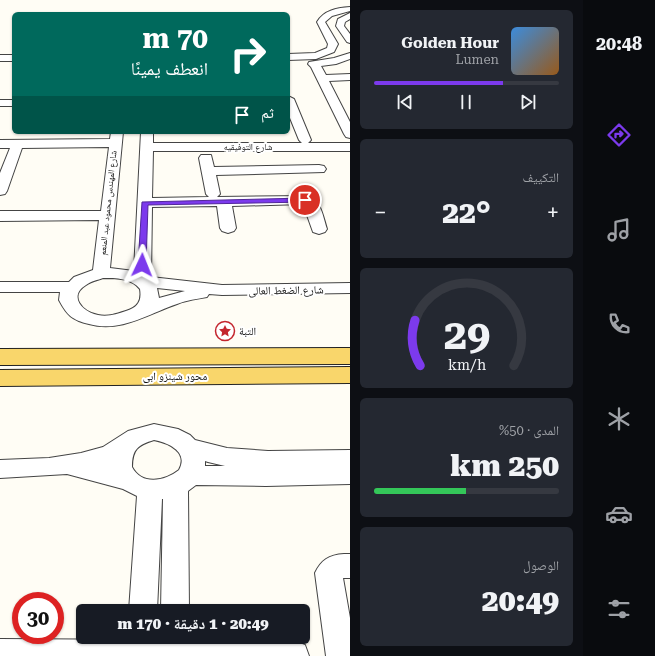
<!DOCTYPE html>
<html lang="ar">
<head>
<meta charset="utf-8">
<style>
	body { margin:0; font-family:"Roboto Serif","Noto Naskh Arabic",serif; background:#242831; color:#f1f3f6; direction:rtl; height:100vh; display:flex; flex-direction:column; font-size:15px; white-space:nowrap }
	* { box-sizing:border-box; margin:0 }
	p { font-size:13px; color:#9ea1a6 }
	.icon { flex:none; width:22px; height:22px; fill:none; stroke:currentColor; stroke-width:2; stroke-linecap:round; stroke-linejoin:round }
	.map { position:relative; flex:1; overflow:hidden; direction:ltr }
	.details { display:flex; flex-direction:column; gap:10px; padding:10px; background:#0d0f14; width:233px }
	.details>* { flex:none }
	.hud { position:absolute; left:12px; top:12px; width:278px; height:122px; border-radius:6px; box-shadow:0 1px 3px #0004; direction:rtl; background:#00695c; color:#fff; overflow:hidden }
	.speed { position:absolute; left:12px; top:592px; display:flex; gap:8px; font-size:20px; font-weight:700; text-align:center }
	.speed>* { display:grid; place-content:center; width:52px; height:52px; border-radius:50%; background:#171b24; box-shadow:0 1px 3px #0004; line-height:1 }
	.speed .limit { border:6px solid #d22; background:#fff; color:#111 }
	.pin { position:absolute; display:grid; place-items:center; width:34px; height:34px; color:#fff; margin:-17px; border:2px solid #fff; border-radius:50%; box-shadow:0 1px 4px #0007 }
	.me { position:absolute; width:44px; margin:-22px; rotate:2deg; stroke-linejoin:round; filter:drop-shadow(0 0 3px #0008) }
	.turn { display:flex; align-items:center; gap:14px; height:84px; padding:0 16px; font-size:18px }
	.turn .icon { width:52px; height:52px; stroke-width:2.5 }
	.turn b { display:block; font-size:28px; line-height:34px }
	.then { display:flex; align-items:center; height:38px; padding:0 16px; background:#0003; gap:8px; font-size:15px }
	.big { font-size:30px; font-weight:800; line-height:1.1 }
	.details .widget { flex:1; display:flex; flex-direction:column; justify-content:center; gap:6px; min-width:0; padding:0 14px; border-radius:6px; background:#242831 }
	.details .dial { align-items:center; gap:0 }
	.dial svg { height:104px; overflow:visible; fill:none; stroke:#363941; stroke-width:7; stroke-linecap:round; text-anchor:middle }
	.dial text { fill:#f1f3f6; stroke:none }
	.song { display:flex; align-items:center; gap:12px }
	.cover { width:48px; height:48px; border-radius:6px; background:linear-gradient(135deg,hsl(210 70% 55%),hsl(30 70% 35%)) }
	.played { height:4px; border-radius:2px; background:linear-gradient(90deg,#7c3aed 70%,#363941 70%) }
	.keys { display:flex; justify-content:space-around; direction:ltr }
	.heat { display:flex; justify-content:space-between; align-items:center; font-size:22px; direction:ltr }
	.charge { height:6px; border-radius:3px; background:linear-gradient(90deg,#34c759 50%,#363941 0) }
	.trip { position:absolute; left:76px; top:604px; width:234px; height:40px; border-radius:6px; background:#171b24; box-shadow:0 1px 3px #0004; font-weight:800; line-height:40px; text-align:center; direction:rtl }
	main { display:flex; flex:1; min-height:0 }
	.menu { display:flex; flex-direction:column; width:72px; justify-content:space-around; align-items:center; background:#090b0e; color:#9ea1a6 }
	.menu .icon { width:28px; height:28px }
	.menu .selected { color:#7c3aed }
	.menu b { font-size:18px; color:#f1f3f6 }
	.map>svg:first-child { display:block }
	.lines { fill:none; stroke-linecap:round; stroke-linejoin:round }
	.minor-casing { stroke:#444; stroke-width:2 }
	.major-casing { stroke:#222; stroke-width:2 }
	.minor { fill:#fff; fill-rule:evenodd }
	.major { fill:#f9d66b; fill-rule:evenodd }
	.route { fill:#7c3aed; stroke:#51269a }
	.labels { text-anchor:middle; stroke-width:4; stroke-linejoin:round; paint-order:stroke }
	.far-street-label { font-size:9px; fill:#111; stroke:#fff }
	.street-label { font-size:11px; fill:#111; stroke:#fff }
	.poi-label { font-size:11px; fill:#111; stroke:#fff; text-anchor:start }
</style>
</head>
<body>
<main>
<nav class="menu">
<b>20:48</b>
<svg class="icon selected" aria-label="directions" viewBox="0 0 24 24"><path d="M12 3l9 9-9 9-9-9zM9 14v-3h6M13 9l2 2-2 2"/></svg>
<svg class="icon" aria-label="music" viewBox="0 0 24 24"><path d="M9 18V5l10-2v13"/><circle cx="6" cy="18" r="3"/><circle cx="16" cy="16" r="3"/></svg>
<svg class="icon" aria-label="phone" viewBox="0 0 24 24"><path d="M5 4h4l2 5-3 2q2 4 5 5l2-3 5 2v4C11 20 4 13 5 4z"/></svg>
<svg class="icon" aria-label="climate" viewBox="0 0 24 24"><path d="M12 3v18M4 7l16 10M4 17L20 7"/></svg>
<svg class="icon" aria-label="car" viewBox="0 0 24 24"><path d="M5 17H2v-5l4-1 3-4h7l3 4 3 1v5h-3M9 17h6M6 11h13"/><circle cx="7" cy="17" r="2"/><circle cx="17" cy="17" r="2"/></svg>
<svg class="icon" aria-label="filters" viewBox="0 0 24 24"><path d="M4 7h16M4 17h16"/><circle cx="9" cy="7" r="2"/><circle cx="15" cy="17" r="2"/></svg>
</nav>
<section class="details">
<div class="widget">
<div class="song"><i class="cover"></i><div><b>Golden Hour</b><p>Lumen</p></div></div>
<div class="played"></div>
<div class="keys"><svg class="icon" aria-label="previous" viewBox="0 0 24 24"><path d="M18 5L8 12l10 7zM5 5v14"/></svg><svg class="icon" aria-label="pause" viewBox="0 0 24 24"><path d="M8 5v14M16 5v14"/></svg><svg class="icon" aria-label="next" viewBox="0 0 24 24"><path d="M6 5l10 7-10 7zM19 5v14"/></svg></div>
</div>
<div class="widget"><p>التكييف</p>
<div class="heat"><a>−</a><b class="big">22°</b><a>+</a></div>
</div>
<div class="widget dial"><svg viewBox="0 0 100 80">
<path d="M14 69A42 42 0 1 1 86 69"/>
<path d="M14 69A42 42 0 0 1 10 34" stroke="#7c3aed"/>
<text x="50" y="56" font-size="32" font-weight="700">29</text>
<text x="50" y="72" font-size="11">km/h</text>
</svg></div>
<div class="widget"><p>المدى · 50%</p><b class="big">250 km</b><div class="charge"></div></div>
<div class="widget"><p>الوصول</p><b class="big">20:49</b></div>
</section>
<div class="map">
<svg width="350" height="656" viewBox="0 0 350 656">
	<rect width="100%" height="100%" fill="#fffdf5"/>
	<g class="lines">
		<g class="minor-casing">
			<path id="minor" d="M350 7V11L332 16 325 22 338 44 334 52 316 59 288 60V54L315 53 327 48 328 44 317 22C324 10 337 8 350 7Z
				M350 13V19L345 22 344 26 350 34V43L347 42 336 26 338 19Z
				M350 53V59L336 64 321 66 326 75 350 74V80L329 81 350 122V138L346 137 344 134 311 67 308 64 309 62 334 58Z
				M0 55H14V61H0Z
				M288 96 294 99 311 140 308 143H350V151H153L152 198 209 197 206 194 199 158 201 155H211L214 167 319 165 324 166 326 169 324 172 216 175 220 194 217 197 307 196C321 199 323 217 327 229L325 232 319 234 313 232 303 204 232 206 236 228 234 231 228 233 222 231 220 228 217 206 152 207 151 277 222 285 350 283V293L222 295 209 294 207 297C197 299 187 300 177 304 148 314 120 333 89 324 72 320 67 315 59 300L60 292H0V282H69L74 277 93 270 99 220 0 221V211H101L109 147 22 148 7 191 5 194 0 195V173L10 148H0V140L110 139 111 132H123L110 268 134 271 141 132H153V143H302L299 140 288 113ZM103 278C116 278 131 278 140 289 142 301 138 307 126 311 117 314 108 317 98 315 82 312 68 296 86 285 91 281 98 280 103 278ZM157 288 185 291 159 298Z
				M0 100H14V106H0Z
				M154 424 178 429 190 435 195 440 227 448 268 451 350 450V484L266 486 196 485 188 491 189 611H161L163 499H162L157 611H129L137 496 123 489 67 474 0 478V460L49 458 81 453 103 447 128 431ZM154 440C169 443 189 452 179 470 165 481 142 486 132 467 132 449 138 445 154 440ZM205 461 208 462 225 466H205Z
				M344 554H350V578H343L350 618V656H326L315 573C321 560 329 555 344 554Z
				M159 637H189V640L294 641 305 645 309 656H0V639L159 640Z"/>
		</g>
		<g class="major-casing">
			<path id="major" d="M350 348V364L0 365V349Z
				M350 367V383L0 386V370Z"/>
		</g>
		<use href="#minor" class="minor"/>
		<use href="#major" class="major"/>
	</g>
	<path class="route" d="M305 198 308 200 307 202 148 205 146 265 142 268 138 265 142 202Z"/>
	<defs>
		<g id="sight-ring" transform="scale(1)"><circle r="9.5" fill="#fff" stroke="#c4262e" stroke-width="1.5"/><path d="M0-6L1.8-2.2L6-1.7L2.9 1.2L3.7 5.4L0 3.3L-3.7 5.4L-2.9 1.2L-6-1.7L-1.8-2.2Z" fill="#c4262e"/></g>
	</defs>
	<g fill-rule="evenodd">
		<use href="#sight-ring" x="225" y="331"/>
	</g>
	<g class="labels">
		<g class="far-street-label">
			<text x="248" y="150">شارع التوفيقيه</text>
			<text transform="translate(108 203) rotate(-84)" y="3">شارع المهندس محمود عبد المنعم</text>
		</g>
		<g class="street-label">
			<text transform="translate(286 290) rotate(-1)" y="4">شارع الضغط العالى</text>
			<text x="175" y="380">محور شينزو ابى</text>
		</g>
		<g class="poi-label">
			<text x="239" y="335">التبة</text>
		</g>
	</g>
</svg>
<div class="speed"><div class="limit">30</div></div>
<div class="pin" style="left:305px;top:200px;background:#d93025"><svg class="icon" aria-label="arrive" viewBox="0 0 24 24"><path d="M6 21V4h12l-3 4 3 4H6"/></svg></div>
<svg class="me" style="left:142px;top:265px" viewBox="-20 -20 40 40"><path d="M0-17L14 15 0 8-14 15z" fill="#7c3aed" stroke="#fff" stroke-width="4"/></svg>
<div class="trip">20:49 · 1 دقيقة · 170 m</div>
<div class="hud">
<div class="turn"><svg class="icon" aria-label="right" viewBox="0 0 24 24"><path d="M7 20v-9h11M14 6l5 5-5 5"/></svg><div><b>70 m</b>انعطف يمينًا</div></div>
<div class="then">ثم<svg class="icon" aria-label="arrive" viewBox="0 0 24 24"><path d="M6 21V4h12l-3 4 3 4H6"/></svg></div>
</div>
</div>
</main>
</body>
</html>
